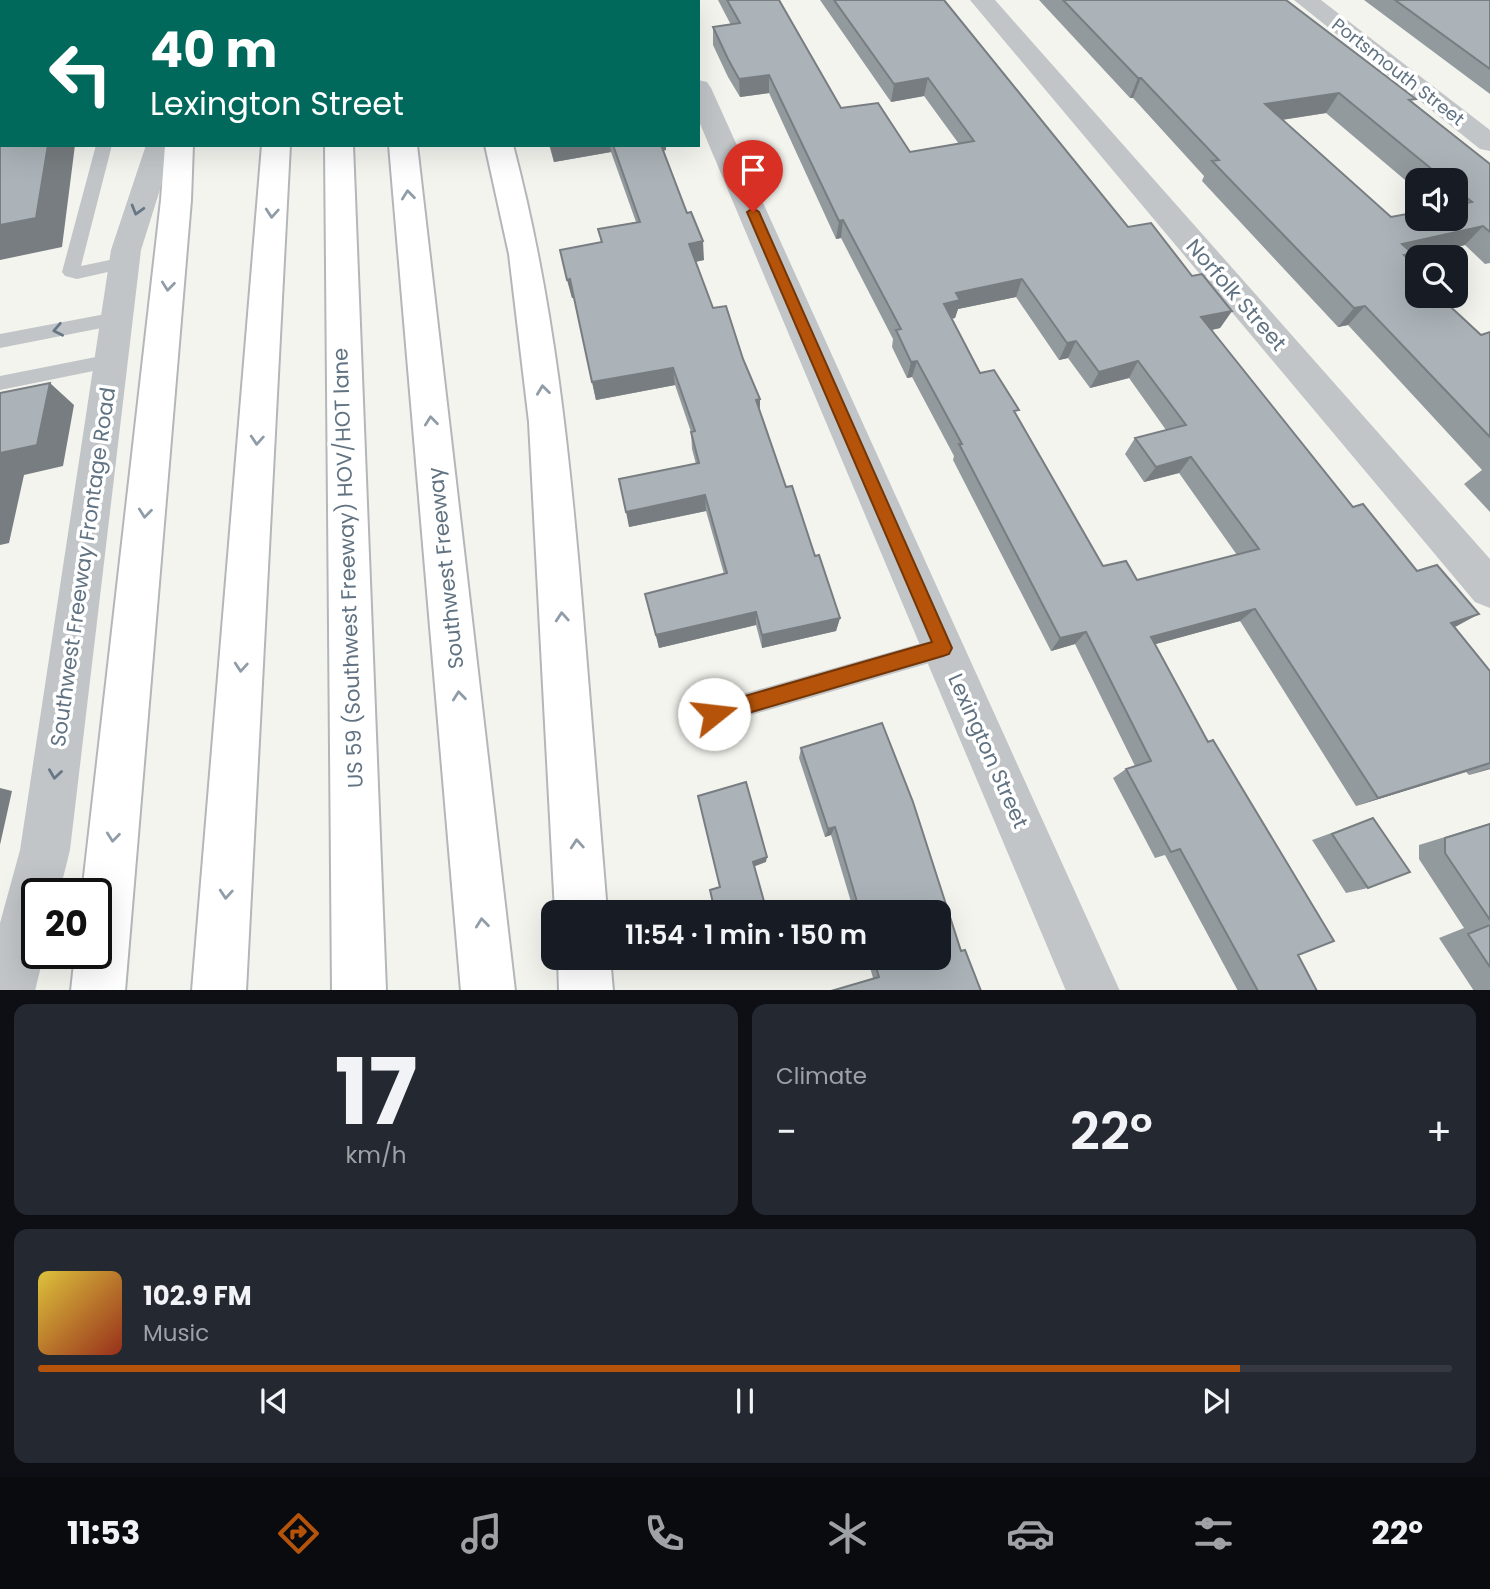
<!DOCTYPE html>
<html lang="en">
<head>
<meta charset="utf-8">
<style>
	body { margin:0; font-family:Poppins,sans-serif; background:#242831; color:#f1f3f6; height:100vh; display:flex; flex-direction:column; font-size:26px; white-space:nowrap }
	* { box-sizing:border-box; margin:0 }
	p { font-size:23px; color:#9ea1a6 }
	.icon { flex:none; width:38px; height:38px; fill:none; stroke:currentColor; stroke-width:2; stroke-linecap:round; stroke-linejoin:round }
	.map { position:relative; height:990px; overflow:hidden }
	.details { display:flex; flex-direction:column; gap:14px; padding:14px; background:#0d0f14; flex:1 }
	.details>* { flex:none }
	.banner { position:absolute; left:0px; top:0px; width:700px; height:147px; box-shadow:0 7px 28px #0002; background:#00695c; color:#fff; overflow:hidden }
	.fabs { position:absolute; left:1405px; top:168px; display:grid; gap:14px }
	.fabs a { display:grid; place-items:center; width:63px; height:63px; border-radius:14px; background:#171b24; box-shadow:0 7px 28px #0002; font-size:35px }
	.speed { position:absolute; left:21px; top:878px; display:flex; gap:14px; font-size:35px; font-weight:700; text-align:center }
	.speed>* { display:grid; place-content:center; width:91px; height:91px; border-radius:50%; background:#171b24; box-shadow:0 7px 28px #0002; line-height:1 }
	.speed .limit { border:4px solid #111; border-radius:10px; background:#fff; color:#111 }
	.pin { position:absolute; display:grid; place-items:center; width:60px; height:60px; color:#fff; margin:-72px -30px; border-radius:50% 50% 50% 0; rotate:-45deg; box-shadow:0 0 7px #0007 }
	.pin .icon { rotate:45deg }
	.me { position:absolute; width:77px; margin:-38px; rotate:74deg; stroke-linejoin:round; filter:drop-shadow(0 0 5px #0008) }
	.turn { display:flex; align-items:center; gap:24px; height:147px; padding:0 35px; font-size:32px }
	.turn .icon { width:91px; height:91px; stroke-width:2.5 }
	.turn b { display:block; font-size:49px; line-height:60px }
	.big { font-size:52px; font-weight:600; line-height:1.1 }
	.details .card { flex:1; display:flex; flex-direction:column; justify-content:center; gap:10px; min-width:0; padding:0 24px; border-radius:14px; background:#242831 }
	.details .dial { align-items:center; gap:0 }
	.dial b { font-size:91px; line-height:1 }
	.song { display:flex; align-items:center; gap:21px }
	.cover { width:84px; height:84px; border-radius:10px; background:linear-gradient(135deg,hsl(50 70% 55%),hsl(10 70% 35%)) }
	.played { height:7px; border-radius:4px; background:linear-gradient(90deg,#b45309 85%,#363941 85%) }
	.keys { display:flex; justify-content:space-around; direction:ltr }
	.heat { display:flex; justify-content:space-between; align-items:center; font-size:38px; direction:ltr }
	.details .tiles { flex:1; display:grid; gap:14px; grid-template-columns:1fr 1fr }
	.card:last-child { grid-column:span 2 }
	.trip { position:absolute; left:541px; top:900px; width:410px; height:70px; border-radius:14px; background:#171b24; box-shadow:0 7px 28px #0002; font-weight:600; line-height:70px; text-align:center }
	.tab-bar { display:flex; height:112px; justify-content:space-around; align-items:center; background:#090b0e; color:#9ea1a6 }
	.tab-bar .icon { width:49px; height:49px }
	.tab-bar .active { color:#b45309 }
	.tab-bar b { font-size:32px; color:#f1f3f6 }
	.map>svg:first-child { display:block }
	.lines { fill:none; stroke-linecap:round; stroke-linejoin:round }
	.secondary-casing { stroke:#b3b8bd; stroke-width:4 }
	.primary-casing { stroke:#b4b8bc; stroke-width:4 }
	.motorway-casing { stroke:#b3b7ba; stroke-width:4 }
	.service { fill:#c1c5c8; fill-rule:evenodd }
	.minor { fill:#c1c5c8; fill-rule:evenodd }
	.tertiary { fill:#c1c5c8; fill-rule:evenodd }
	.secondary { fill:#fff; fill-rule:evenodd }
	.primary { fill:#fff; fill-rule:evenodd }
	.motorway { fill:#fff; fill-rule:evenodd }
	.wall { fill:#939a9e; fill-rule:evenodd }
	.shaded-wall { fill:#787d81 }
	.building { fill:#abb3b8; stroke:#787d81; stroke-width:2; fill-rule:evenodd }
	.oneway { stroke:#909da8 }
	.oneway2 { stroke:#667786 }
	.route { fill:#b45309; stroke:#753606; stroke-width:2 }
	.labels { text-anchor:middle; stroke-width:7; stroke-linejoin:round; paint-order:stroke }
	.far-street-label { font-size:18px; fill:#617382; stroke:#fff }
	.street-label { font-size:21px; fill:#617382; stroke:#fff }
</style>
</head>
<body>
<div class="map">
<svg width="1490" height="991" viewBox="0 0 1490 991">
	<rect width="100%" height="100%" fill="#f4f4ef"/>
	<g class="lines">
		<g class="secondary-casing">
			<path id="secondary" d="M186 0H210V2H186Z"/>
		</g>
		<g class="primary-casing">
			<path id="primary" d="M212 0H247L210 2Z"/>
		</g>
		<g class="motorway-casing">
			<path id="motorway" d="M272 0H296V2H272Z
				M325 0H349V2H325Z
				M377 0H401V2H377Z
				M464 0H488L489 2H465Z
				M165 145H193L191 200 125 991H71L75 954H96V894H82L161 200Z
				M262 145H290L246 991H192Z
				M325 145H353L386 991H332Z
				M389 145H417L515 991H461Z
				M485 145H513C554 300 570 457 583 616 591 715 599 813 607 912H555L529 422 509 254Z
				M558 957H610L613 991H559Z"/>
		</g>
		<path class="service" d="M0 0H12V2H2V5Z
			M521 0H533L534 2H521Z
			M96 145H112L81 266 124 257 133 263 130 267 77 279 65 276 62 272Z
			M116 312 122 314 125 319 122 324 0 348V334Z
			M111 354 118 356 120 361 118 366 0 390V376Z
			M943 637 951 640 955 648 951 656 943 659 714 726 705 723 702 714 705 705 714 702Z"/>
		<path class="minor" d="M648 0H672L673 2H649Z
			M970 0H995L1490 559V608L1475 602Z
			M1294 0H1321L1490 130V151L1480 149Z
			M698 80 707 82 711 88 1120 991H1066L698 119Z"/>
		<path class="tertiary" d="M146 145H174L141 250 70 850 59 894H37V954H44L35 991H0V923L20 850 111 250Z"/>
		<use href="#secondary" class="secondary"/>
		<use href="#primary" class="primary"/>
		<use href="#motorway" class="motorway"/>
	</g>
	<path class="wall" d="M718 0H779L841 108 910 152 959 144 924 96 891 102 820 0H944L1128 227 1192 276 1232 311 1220 328 1211 330 1353 507 1457 626 1454 627 1490 671V769L1469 775 1466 772 1356 806 1240 621 1155 644 1298 955 1317 991H1238L1165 855 1155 858 1113 778 1126 769 1135 766 1075 644 1051 651 953 460 954 456 912 377 907 378 892 347 893 339 841 238 836 239 769 93 740 97 728 77 713 45V27L731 25ZM1016 297 1059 360 1068 358 1090 388 1129 378 1166 430 1135 438 1125 454 1144 482 1179 473 1237 555 1137 580 1103 566 1016 416 980 373 951 319 955 318 958 309Z
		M1039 0H1286L1490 164V263L1485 264 1465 245 1408 259 1418 296 1481 335 1490 332V512L1464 484 1482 470 1348 325 1338 327 1202 181 1204 176 1133 98H1130ZM1326 113 1418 191V180H1456V219L1391 217 1282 120Z
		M1364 0H1490V94Z
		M549 145H666V150L663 151 704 260 695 262 713 308 743 359 760 399V411L786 487 840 618 836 631 762 648 756 625 659 648 645 594 724 574 706 511 629 527 696 464 692 449 691 432 675 385 596 400 574 298H572L560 250 601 242 598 229 636 222 611 152 554 162Z
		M882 723 913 802 961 951 965 950 981 991H831L873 978 867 957H938V912H854L831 835 825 837 799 758 801 748Z
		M1373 818 1368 888 1346 893 1312 840Z
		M1490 823V991H1474L1439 938 1464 928 1419 859V845Z"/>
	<path class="shaded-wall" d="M50 0H74V2H50Z
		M769 75V93L740 97 739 79Z
		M928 78 924 96 891 102 894 84Z
		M1138 78H1141L1133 98H1130Z
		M1339 93 1326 113 1253 124 1265 104Z
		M48 145H75L62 247 0 260V225Z
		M550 145H610L611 152 554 162Z
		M657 145H666V150L658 152Z
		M843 220 841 238 836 239 839 221Z
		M1483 226 1465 245 1408 259 1395 273 1402 244Z
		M703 241 704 260 690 263 689 244Z
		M570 279 574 298H572L567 280Z
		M1022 279 1016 297 958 309 955 318 939 321 944 304 956 293Z
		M1365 306 1348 325 1338 327 1354 308Z
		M1232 311 1220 328 1190 335 1201 317Z
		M1076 341 1068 358 1059 360 1067 343Z
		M917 361 912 377 907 378 911 362Z
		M1138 361 1129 378 1090 388 1099 372Z
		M673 368 675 385 596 400 592 382Z
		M50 383 74 405 63 466 24 475 9 543 0 545V453Z
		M760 399V416L756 400Z
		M1191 457 1179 473 1144 482 1156 467Z
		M705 495 706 511 629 527 626 512Z
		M1255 609 1240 621 1138 649 1151 637Z
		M756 612V625L659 648 656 635Z
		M1479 614 1457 626 1429 635 1451 623Z
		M840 618 836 631 762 648V635Z
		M1086 632 1075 644 1051 651 1060 638Z
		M1490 764 1466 772 1356 806 1378 798Z
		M1490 768V769L1469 775Z
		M0 788 12 791 0 845Z
		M835 827 831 835 825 837 828 829Z
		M767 857 766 862 753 867V862Z"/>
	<path class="building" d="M6 0H50V2H6Z
		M536 0H607L608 2H537Z
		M727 0H779L841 108 878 103 910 152 974 141 928 78 894 84 834 0H944L1128 227 1151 223 1192 276 1202 274 1232 311 1201 317 1353 507 1363 504 1417 571 1437 565 1479 614 1451 623 1490 671V763L1378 798 1255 609 1151 637 1208 742 1213 740 1334 941 1298 955 1317 991H1258L1180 849 1171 852 1126 769 1151 761 1086 632 1060 638 959 444H962L917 361 911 362 896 330 901 329 843 220 839 221 769 75 739 79 728 59 713 27 740 23ZM1022 279 1067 343 1076 341 1099 372 1138 361 1186 425 1135 438 1156 467 1191 457 1259 549 1137 580 1126 561 1103 566 1014 411 1019 410 994 370 980 373 944 304 960 300 956 293Z
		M1063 0H1286L1416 99 1409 100 1490 164V232L1483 226 1402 244 1412 253 1404 255 1418 268V296H1439L1481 335 1490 332V437L1365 306 1354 308 1212 161 1219 160 1141 78H1138ZM1339 93 1445 180H1456V189L1472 202 1456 205V219H1418V212L1391 217 1265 104Z
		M1395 0H1490V69Z
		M2 19V145H48L36 218 0 225V26Z
		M613 145H661L687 213 691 212 703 241 689 244 713 308 726 306 743 359 760 399 756 400 786 487 792 486 815 556 819 555 840 618 762 635 756 612 656 635 645 594 727 573 705 495 626 512 619 479 699 463 691 432 695 431 673 368 592 382 570 279 567 280 560 250 602 242 598 229 640 222Z
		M50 383 37 445 0 453V393Z
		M882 723 913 802 961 951 965 950 981 991H831L879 977 873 957H938V912H860L835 827 828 829 801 748Z
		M746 782 767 857 753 862 767 912H715L710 890 720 887 698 796Z
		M1373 818 1410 872 1368 888 1332 834Z
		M1490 824V920L1445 853V838Z
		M1490 925V967L1468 934Z"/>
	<defs><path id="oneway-chevron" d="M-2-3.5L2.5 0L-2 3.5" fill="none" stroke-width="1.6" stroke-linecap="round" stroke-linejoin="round" transform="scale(1.75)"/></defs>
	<g class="oneway">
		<use href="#oneway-chevron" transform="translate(408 195) rotate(-96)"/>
		<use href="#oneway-chevron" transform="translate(272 213) rotate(94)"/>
		<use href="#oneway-chevron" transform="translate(168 286) rotate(96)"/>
		<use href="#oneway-chevron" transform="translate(543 390) rotate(-97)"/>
		<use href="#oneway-chevron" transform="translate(431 421) rotate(-96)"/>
		<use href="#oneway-chevron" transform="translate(257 440) rotate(94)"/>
		<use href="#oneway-chevron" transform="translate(145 513) rotate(96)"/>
		<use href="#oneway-chevron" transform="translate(562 617) rotate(-94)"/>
		<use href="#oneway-chevron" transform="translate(241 667) rotate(94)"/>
		<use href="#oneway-chevron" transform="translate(459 696) rotate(-96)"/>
		<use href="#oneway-chevron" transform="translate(113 837) rotate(96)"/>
		<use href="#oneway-chevron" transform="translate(577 844) rotate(-94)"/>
		<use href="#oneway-chevron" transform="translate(226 894) rotate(94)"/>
		<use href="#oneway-chevron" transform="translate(482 923) rotate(-96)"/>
	</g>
	<g class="oneway2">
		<use href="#oneway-chevron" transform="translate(137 210) rotate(106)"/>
		<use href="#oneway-chevron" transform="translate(58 330) rotate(169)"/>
		<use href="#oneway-chevron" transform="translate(55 774) rotate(98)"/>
	</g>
	<path class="route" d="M753 208 759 212 952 648 949 654 943 656 714 723 707 720 704 714 707 707 714 705 932 642 747 212Z"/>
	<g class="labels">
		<g class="far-street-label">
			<text transform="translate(1398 72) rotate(38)" y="6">Portsmouth Street</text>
		</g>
		<g class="street-label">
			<text transform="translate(1236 295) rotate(49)" y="7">Norfolk Street</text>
			<text transform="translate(83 567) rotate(-82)" y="7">Southwest Freeway Frontage Road</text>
			<text transform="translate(348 568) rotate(-92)" y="7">US 59 (Southwest Freeway) HOV/HOT lane</text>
			<text transform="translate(446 568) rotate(-96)" y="7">Southwest Freeway</text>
			<text transform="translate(988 751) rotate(66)" y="7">Lexington Street</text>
		</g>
	</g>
</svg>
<div class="fabs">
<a><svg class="icon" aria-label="sound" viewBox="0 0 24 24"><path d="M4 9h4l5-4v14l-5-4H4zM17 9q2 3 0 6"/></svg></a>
<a><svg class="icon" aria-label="search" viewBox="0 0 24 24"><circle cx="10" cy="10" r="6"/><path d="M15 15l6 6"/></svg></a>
</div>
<div class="speed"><div class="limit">20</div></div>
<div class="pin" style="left:753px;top:212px;background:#d93025"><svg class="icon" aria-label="arrive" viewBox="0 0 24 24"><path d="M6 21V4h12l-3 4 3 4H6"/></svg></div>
<svg class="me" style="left:714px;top:714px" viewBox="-20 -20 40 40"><circle r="19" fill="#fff"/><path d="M0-13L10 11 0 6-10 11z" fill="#b45309"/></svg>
<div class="trip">11:54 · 1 min · 150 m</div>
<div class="banner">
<div class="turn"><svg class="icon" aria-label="left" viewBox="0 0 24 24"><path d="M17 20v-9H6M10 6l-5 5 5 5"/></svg><div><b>40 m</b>Lexington Street</div></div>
</div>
</div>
<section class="details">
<div class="tiles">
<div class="card dial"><b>17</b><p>km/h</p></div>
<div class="card"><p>Climate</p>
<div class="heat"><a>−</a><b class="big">22°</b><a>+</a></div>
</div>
<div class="card">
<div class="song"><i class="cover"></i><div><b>102.9 FM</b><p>Music</p></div></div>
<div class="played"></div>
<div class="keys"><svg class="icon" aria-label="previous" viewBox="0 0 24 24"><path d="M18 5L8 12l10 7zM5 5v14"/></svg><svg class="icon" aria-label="pause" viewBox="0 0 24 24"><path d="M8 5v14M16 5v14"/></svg><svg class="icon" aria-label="next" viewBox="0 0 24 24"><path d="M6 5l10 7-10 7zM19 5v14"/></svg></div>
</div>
</div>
</section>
<nav class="tab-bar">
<b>11:53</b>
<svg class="icon active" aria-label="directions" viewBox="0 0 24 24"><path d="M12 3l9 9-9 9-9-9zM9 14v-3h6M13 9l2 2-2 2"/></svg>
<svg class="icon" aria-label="music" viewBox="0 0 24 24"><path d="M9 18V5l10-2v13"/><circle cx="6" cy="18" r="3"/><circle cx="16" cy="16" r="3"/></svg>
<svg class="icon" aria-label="phone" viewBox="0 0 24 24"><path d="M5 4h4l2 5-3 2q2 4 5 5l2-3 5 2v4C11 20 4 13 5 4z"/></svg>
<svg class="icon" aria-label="climate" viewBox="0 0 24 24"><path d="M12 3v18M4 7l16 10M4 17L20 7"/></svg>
<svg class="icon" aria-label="car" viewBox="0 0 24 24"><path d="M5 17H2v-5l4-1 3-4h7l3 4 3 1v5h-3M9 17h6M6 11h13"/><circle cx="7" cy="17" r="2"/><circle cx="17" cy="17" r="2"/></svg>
<svg class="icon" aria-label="filters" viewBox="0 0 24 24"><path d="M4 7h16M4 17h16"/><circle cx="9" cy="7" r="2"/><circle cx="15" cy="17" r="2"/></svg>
<b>22°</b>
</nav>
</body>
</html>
